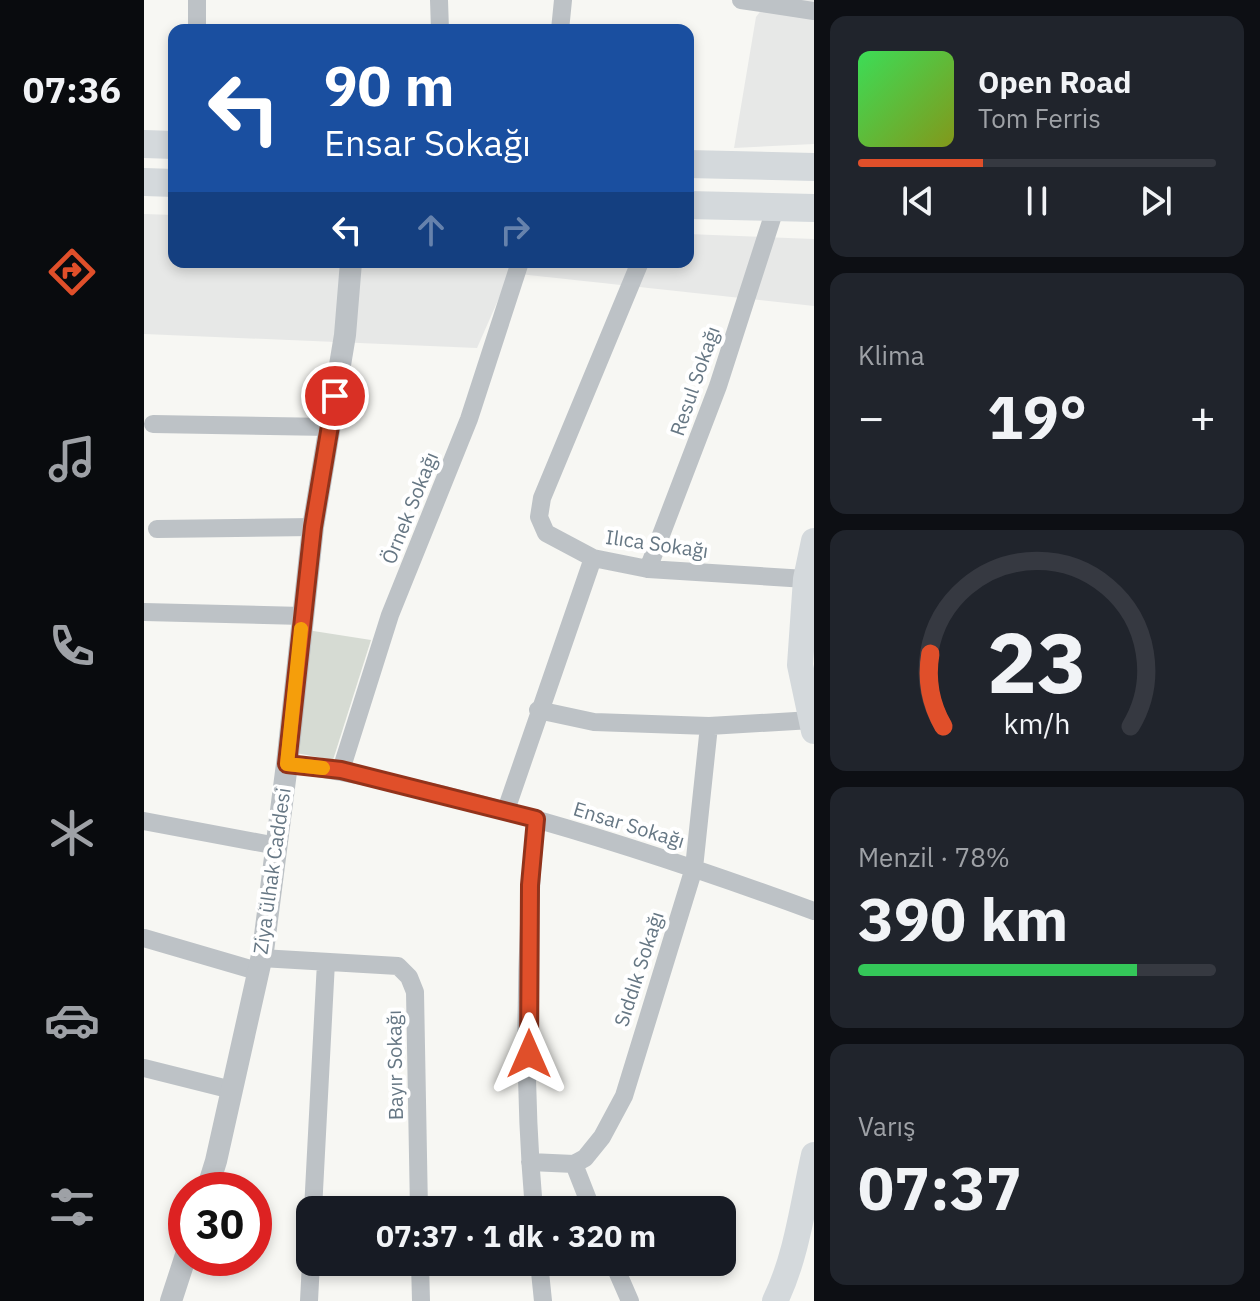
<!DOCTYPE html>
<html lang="tr">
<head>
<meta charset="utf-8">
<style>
	body { margin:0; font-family:"IBM Plex Sans",sans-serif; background:#20242c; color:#f1f3f6; height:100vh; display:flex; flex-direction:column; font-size:30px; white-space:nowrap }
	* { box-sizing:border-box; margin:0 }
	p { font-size:26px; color:#9ea1a6 }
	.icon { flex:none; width:44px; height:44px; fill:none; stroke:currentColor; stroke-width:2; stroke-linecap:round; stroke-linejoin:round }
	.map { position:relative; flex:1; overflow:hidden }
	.side { display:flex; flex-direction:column; gap:16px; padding:16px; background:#0d0f14; width:446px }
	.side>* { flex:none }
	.hud { position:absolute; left:24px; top:24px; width:526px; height:244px; border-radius:16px; box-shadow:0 4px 12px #0003; background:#1a4fa0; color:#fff; overflow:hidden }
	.speed { position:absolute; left:24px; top:1172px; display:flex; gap:16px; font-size:40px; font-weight:700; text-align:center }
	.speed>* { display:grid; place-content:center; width:104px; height:104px; border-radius:50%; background:#171b24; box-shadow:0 4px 12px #0003; line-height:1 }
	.speed .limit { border:12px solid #d22; background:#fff; color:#111 }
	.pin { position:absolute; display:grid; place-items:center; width:68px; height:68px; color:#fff; margin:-34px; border:4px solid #fff; border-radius:50%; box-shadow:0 2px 8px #0007 }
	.me { position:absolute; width:88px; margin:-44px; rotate:0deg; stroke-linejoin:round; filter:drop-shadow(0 0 6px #0008) }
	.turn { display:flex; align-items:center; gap:28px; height:168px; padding:0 24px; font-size:36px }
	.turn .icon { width:104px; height:104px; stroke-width:2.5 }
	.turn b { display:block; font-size:56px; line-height:68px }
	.lanes { display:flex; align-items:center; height:76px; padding:0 24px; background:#0003; justify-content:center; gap:40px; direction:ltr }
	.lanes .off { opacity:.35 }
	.big { font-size:60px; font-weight:700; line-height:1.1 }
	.side .tile { flex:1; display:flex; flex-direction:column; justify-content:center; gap:12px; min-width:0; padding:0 28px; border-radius:16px; background:#20242c }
	.side .dial { align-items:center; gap:0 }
	.dial svg { height:208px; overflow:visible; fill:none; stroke:#363941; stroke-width:7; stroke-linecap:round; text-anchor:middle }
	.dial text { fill:#f1f3f6; stroke:none }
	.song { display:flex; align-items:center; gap:24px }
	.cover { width:96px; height:96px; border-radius:12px; background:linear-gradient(135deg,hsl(130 70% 55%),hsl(70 70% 35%)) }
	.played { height:8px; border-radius:4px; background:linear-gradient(90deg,#e04f2a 35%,#363941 35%) }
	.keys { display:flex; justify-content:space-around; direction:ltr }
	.heat { display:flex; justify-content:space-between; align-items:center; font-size:44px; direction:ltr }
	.charge { height:12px; border-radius:6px; background:linear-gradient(90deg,#34c759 78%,#363941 0) }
	.trip { position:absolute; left:152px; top:1196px; width:440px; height:80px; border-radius:16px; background:#171b24; box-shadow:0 4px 12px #0003; font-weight:700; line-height:80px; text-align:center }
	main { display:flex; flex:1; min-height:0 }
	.dock { display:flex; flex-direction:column; width:144px; justify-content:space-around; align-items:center; background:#090b0e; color:#9ea1a6 }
	.dock .icon { width:56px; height:56px }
	.dock .on { color:#e04f2a }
	.dock b { font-size:36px; color:#f1f3f6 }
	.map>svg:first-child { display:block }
	.built { fill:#e7e8e7 }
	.green { fill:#d6dbd3 }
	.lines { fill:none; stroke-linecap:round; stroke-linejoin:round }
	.minor { stroke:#bdc2c6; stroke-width:18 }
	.tertiary { stroke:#bdc2c6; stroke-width:22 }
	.secondary { stroke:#d4d9dc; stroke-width:26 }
	.primary { stroke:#d4d9dc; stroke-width:28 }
	.route-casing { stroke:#92331b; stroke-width:20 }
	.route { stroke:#e04f2a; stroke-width:14 }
	.slow { stroke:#f59e0b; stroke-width:14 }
	.labels { text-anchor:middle; stroke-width:8; stroke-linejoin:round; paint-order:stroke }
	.street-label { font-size:20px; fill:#667784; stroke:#fff }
</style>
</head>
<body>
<main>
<nav class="dock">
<b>07:36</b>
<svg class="icon on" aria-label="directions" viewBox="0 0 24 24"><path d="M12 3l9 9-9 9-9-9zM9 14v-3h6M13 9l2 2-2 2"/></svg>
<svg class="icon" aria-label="music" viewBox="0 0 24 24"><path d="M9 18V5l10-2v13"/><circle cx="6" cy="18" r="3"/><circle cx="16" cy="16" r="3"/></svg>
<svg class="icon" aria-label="phone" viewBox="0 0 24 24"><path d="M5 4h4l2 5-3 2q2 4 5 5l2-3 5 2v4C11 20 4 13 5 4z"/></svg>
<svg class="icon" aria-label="climate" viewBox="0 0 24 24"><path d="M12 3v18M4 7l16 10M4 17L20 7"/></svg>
<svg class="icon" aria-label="car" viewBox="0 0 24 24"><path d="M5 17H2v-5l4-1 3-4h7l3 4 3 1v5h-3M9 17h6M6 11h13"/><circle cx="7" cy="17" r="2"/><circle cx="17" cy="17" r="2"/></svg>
<svg class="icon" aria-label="filters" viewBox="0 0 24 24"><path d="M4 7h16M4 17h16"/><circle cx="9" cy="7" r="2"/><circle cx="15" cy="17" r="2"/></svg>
</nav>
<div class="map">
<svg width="670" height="1301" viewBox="0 0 670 1301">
	<rect width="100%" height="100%" fill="#f7f7f3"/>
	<path class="built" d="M625 0H670V144L590 148 612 17Z
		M0 214 30 215V262H544V234L670 239V306L366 273 333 348 0 334Z"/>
	<path class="green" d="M163 630 227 640 189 760 152 753Z"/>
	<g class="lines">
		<path class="minor" d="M53 0V30
			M295 0 296 30
			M597 0 670 11
			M416 30 419 0
			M496 262 398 498 395 517 402 533 449 558 504 569 662 579
			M9 424 186 427
			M13 529 169 527
			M504 569 574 386 632 206
			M0 612 159 616
			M394 710 450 722 565 726 668 720
			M143 764C199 770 250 783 304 796 428 826 550 867 670 911
			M197 770 246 615 325 419 376 262
			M362 810 449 558
			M0 821 133 846
			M0 938 113 971
			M117 958 254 966 265 977 271 992 275 1210
			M0 1068 88 1090
			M386 1162 430 1164 441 1158 458 1137 480 1096 550 868 565 726
			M430 1164 448 1210
			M169 1210 182 962
			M390 1210C379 1083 381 946 392 819
			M276 1262 277 1301
			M395 1262 399 1301
			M469 1262 486 1301
			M165 1301 167 1262"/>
		<path class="tertiary" d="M63 1190 72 1161 119 951 143 764 169 527 201 335 207 262
			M27 1301 42 1255"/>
		<path class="secondary" d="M670 541 662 579 656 665 670 731
			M631 1301C653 1256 659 1203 670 1155"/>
		<path class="primary" d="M0 144 30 145
			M544 164 670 167
			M0 182 30 183
			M544 205 670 208"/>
	</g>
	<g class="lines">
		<g class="route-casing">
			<path id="route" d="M191 396 169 527 143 764 197 770 392 819 386 885 385 1054"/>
		</g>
		<use href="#route" class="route"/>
		<path class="slow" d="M157 629 143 764 179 768"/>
	</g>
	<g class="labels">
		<g class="street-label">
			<text transform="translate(551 381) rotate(-71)" y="7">Resul Sokağı</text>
			<text transform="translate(266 508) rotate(-68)" y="7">Örnek Sokağı</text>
			<text transform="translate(513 544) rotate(8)" y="7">Ilıca Sokağı</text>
			<text transform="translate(485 825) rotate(17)" y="7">Ensar Sokağı</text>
			<text transform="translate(128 871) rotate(-82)" y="7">Ziya ülhak Caddesi</text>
			<text transform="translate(495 969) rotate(-72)" y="7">Sıddık Sokağı</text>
			<text transform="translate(251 1065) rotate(-91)" y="7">Bayır Sokağı</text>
		</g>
	</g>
</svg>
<div class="speed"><div class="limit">30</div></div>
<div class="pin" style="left:191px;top:396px;background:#d93025"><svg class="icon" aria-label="arrive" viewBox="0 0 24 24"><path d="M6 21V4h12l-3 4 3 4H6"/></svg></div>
<svg class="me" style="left:385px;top:1054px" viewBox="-20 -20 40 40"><path d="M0-17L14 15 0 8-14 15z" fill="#e04f2a" stroke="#fff" stroke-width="4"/></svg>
<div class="trip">07:37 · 1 dk · 320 m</div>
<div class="hud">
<div class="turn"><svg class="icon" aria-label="left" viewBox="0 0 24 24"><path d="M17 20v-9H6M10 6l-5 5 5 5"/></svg><div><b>90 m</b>Ensar Sokağı</div></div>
<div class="lanes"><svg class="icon" aria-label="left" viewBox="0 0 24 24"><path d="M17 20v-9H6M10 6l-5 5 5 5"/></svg><svg class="icon off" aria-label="ahead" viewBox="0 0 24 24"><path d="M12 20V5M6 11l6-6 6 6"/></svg><svg class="icon off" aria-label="right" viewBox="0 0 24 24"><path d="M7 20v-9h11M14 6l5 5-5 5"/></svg></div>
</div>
</div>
<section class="side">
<div class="tile">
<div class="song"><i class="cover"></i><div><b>Open Road</b><p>Tom Ferris</p></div></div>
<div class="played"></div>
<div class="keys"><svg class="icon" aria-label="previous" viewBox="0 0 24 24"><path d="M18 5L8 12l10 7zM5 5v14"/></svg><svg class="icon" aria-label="pause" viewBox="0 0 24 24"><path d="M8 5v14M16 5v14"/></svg><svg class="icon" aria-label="next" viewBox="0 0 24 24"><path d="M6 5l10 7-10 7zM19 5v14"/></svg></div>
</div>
<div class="tile"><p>Klima</p>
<div class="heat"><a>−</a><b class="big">19°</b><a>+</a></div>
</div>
<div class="tile dial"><svg viewBox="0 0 100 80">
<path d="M14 69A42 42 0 1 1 86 69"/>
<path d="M14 69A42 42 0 0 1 9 41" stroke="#e04f2a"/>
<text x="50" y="56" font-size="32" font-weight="700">23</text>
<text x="50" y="72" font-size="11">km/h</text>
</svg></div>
<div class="tile"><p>Menzil · 78%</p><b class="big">390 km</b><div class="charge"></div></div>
<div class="tile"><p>Varış</p><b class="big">07:37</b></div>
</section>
</main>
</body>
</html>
